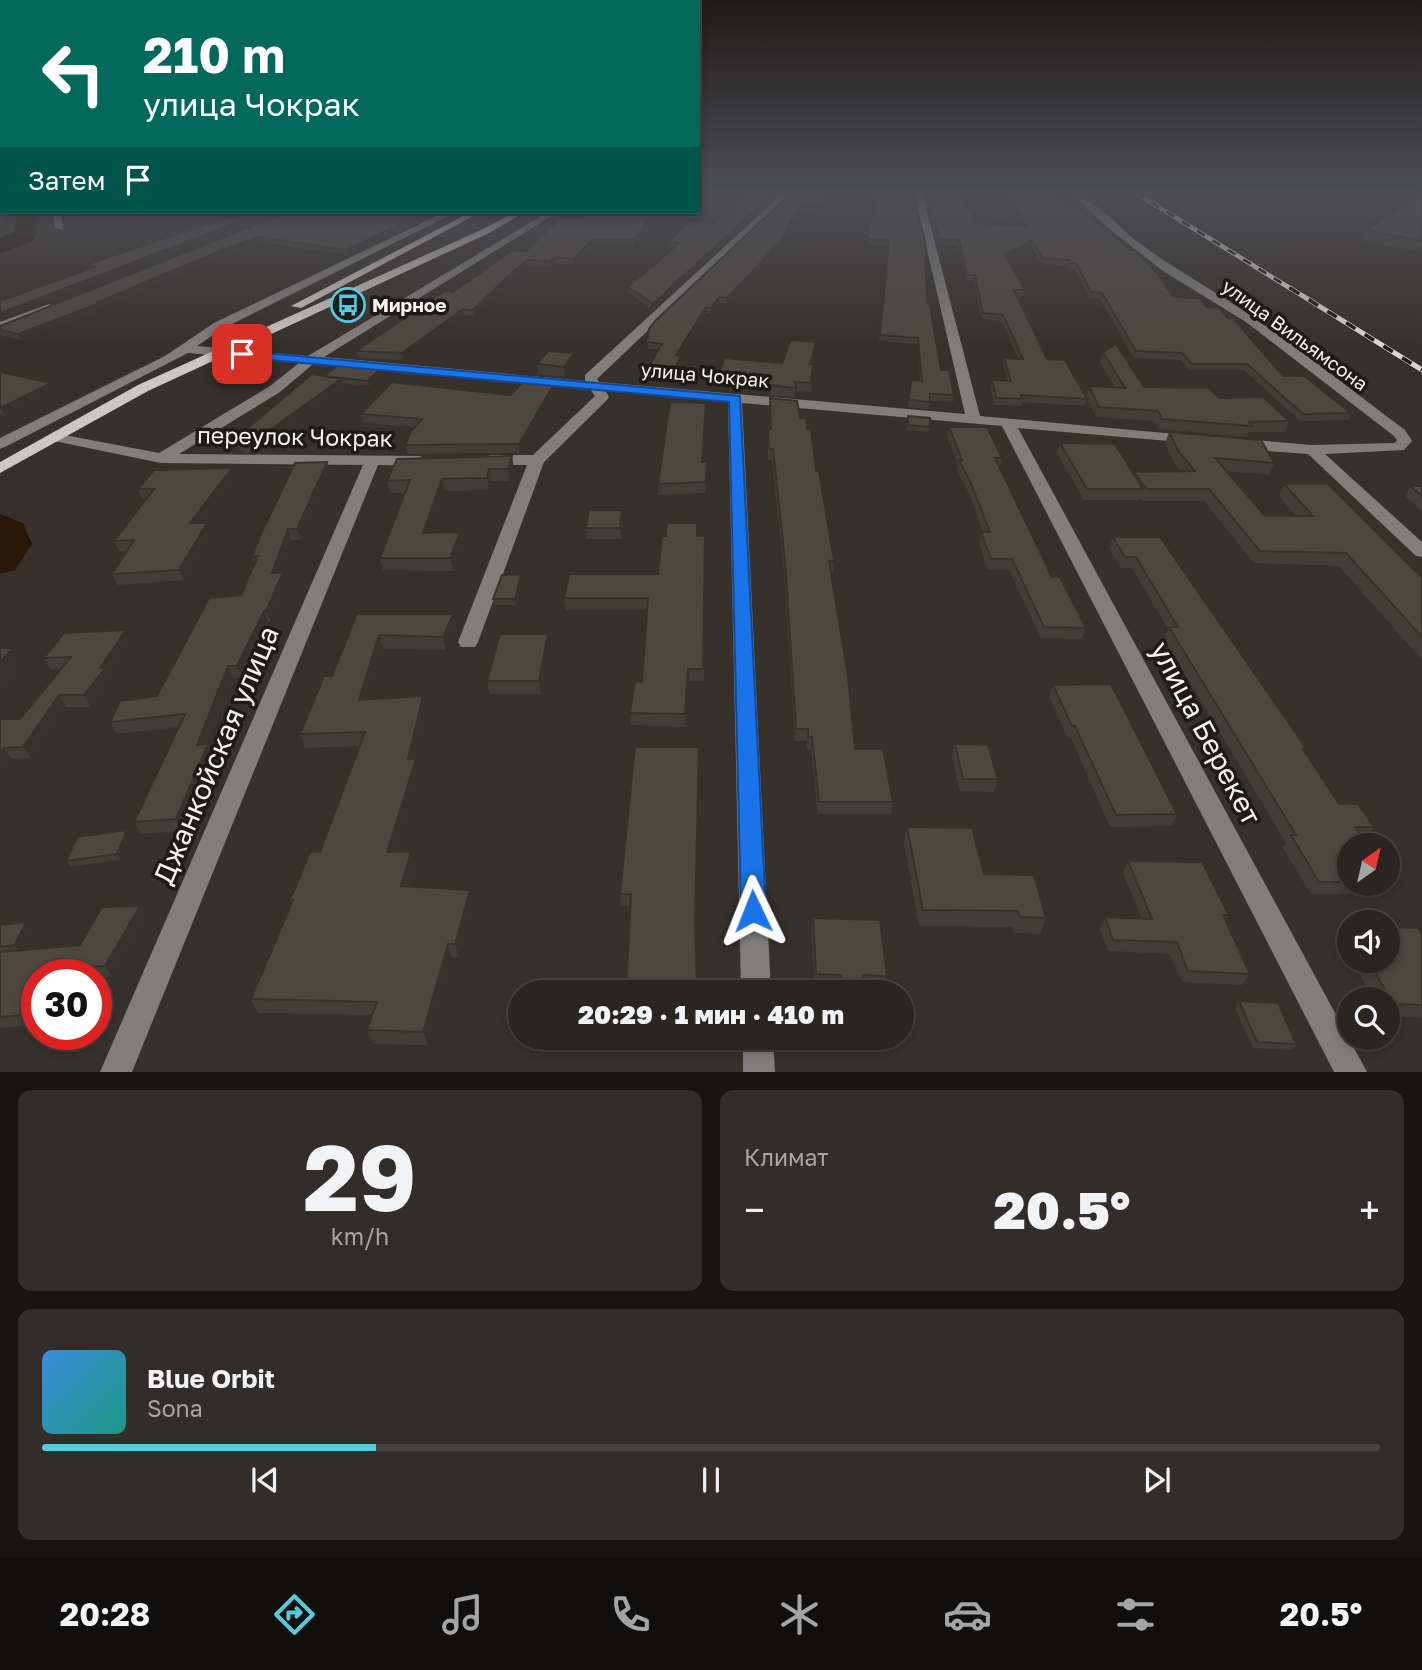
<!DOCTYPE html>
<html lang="ru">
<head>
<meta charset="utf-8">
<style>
	body { margin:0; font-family:"Golos Text",sans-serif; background:#322d29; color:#f1f3f6; height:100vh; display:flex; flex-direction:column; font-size:26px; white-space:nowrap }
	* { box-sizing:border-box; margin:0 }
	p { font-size:23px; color:#a5a5a5 }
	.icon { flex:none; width:38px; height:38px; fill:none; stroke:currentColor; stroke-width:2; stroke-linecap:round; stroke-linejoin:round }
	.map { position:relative; height:1072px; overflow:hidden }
	.details { display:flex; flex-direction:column; gap:18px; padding:18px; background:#171412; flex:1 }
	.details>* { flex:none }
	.hud { position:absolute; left:0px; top:0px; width:700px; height:214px; box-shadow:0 4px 10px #0003,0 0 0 2px #46423e; background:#00695c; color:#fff; overflow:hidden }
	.needle { width:46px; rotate:34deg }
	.buttons { position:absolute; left:1337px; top:833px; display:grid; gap:14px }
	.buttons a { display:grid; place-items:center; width:63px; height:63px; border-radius:50%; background:#2a2520; box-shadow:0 4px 10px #0003,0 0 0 2px #46423e; font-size:35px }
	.speed { position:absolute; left:21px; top:959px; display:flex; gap:14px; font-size:35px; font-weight:700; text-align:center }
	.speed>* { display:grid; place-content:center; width:91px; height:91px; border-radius:50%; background:#2a2520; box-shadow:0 4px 10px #0003,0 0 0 2px #46423e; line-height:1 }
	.speed .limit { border:10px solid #d22; background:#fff; color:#111 }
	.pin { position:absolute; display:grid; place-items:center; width:60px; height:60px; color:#fff; margin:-30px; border-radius:14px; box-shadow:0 4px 10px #0006 }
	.me { position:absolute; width:77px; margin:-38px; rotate:358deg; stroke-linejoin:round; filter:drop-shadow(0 0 5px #0008) }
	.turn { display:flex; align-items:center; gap:24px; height:147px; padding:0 28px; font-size:32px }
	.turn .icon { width:91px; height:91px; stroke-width:2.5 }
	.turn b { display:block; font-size:49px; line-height:60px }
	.then { display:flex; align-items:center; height:66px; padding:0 28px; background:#0003; gap:14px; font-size:26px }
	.big { font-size:52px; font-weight:800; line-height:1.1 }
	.details .card { flex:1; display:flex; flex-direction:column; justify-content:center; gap:10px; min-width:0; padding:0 24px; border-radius:14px; background:#322d29 }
	.details .dial { align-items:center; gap:0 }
	.dial b { font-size:91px; line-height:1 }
	.song { display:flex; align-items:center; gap:21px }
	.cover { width:84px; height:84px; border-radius:10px; background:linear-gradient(135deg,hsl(210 70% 55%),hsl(170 70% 35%)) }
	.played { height:7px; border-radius:4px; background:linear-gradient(90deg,#55cadf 25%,#46423e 25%) }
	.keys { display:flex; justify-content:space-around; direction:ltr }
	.heat { display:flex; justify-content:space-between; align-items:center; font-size:38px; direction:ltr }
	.details .tiles { flex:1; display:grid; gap:18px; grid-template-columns:1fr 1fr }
	.card:last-child { grid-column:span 2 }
	.trip { position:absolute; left:508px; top:980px; width:406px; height:70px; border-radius:35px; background:#2a2520; box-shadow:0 4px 10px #0003,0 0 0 2px #46423e; font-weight:800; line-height:70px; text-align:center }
	.dock { display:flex; height:112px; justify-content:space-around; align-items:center; background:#110f0d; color:#a5a5a5 }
	.dock .icon { width:49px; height:49px }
	.dock .on { color:#55cadf }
	.dock b { font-size:32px; color:#f1f3f6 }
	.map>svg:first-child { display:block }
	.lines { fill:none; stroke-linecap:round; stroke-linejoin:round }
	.river { fill:#2a1706; fill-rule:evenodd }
	.minor { fill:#807d7a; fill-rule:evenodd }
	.major { fill:#cec6c0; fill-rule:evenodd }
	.rail-far1-casing { stroke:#dcd6d2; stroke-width:4.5 }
	.rail-casing { stroke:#dcd6d2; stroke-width:5 }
	.rail-far1 { stroke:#1d1a17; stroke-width:2.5; stroke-dasharray:9; stroke-linecap:butt }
	.rail { stroke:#1d1a17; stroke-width:3.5; stroke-dasharray:11; stroke-linecap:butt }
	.wall { fill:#433d37 }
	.shaded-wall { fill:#37322d }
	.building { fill:#4e4740; stroke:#37322d; stroke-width:2 }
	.route { fill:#1a73e8; stroke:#114b97; stroke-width:2 }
	.labels { text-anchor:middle; stroke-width:7; stroke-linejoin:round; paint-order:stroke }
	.far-poi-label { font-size:19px; font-weight:bold; fill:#f7f2ee; stroke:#1d1a17; text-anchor:start }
	.far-street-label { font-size:19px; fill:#f7f2ee; stroke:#1d1a17 }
	.street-label { font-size:23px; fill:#f7f2ee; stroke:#1d1a17 }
	.near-street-label { font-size:28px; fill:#f7f2ee; stroke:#1d1a17 }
</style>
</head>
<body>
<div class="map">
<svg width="1422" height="1072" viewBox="0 0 1422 1072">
	<rect width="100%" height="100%" fill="#38312b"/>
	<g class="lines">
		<path class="river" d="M17 212H37L36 236 33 241 0 253V238L14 232Z
			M0 514 23 523 32 544 15 570 0 574Z"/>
		<path class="minor" d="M783 193H792L597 379 599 382 965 414 914 193H922L980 416 1197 436 1199 439 1197 442 1192 443 1018 428 1367 1072H1334L1002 426 742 403 771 992H741L728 402 605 390 609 397 607 400 544 462 478 642 475 647H461L458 642 527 465H490L482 460 490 455H533L595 396 590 389 313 364 280 392 179 454 420 456 428 461 420 466 378 465 132 1072H100L363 465 161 463 54 441 47 437 54 433 159 453 270 386 299 363 188 353 5 447 0 449V438L165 356 214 323 445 212H456L222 329 197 346 308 356 548 212H558L324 357 585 381V375Z
			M1064 193C1091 193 1116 225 1138 242 1175 270 1216 291 1254 318 1306 353 1355 393 1405 430L1412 441 1404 450 1325 454 1422 542V557L1416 556 1308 454 1241 449 1233 444 1241 439 1312 445 1395 443 1397 440 1394 436 1246 322 1163 271 1108 228 1080 201Z
			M53 212H61L63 230 55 228Z
			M49 304 55 307 53 309 0 330V322Z
			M743 1038H773L775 1072H743Z"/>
		<path class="major" d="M471 212H481L301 308 291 306Z
			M515 212H525L489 233 148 391 0 473V462L138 385 483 229Z"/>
		<g class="rail-far1-casing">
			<path id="rail-far1" d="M1136 193 1293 290"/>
		</g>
		<g class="rail-casing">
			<path id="rail" d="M1290 288 1422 370"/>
		</g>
		<use href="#rail-far1" class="rail-far1"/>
		<use href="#rail" class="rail"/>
	</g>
	<path class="wall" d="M748 193H779L651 311V308L628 293V287L673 248 668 247V242L715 223Z
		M791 193H913L927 302 941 370 954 395 953 402 930 401 929 409 908 407 910 387 920 381 918 344 879 341 889 246 867 244 874 199 870 197 835 195 817 212 799 210 783 244 727 303H719L711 314 706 313 680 356H681V362L671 382 645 380V373L659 350 648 349 647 342Z
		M923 193H995V195L960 194 977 223 1022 225 1002 193H1053L1174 297 1207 307 1227 318 1283 376 1351 413 1348 420 1300 421 1244 370H1190L1180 360 1134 358 1100 299 1089 298 1075 269 1069 268 1068 266 1042 264 1031 245 1007 258 1025 290 1024 296H1017L1047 359 1087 399 1085 406 1022 402 1021 406 995 405 990 387 992 380 1008 381 1003 365 1004 358 1018 359 1002 321 982 319 974 281 967 280 958 245 938 244Z
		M1422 195V252L1363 241 1368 230Z
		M288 212H436L347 255 261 242 233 251 101 307 102 309 21 340 0 335V326Z
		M589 212H641L636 215 651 221 634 245 594 244 574 264 555 263 551 267 528 266 507 283 474 316 464 315 403 360 358 358 356 351 453 292 525 252 581 218Z
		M816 342 812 364H813L811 392 795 391V397L769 395V389L717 385V376L782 363Z
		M1103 352 1144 387 1219 398 1289 421 1285 432H1249L1247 437 1158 429 1154 421 1096 417 1086 396 1089 386 1115 388 1100 362Z
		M574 363 565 377 538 374 537 364Z
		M0 372 51 383 54 392 5 416 0 415Z
		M383 373 369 386 342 383 343 387 253 453 242 452 238 448 235 439 324 376Z
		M556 381 557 389 520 453 407 454 405 445 415 427 363 423 361 414 511 395Z
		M770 398 800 418 807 429 834 561 833 572H831L855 749 893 802 891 814H818L811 749H807V741H795L784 572 772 460H768V429H770Z
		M706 413 703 462H707L706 493 658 495V484Z
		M908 416 930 427 929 432 907 430Z
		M949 427 1002 458 1000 468 1052 577 1086 628 1082 639 1041 638 1009 570H988L979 543 981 532H983L968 491 957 470 958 464 947 437Z
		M1169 432 1274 463 1269 475 1227 471 1265 516H1296L1279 496 1284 484 1422 578V660L1339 566 1254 563 1204 501H1143L1140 498 1139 500H1084L1057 453 1060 443 1134 474V472H1181L1175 464 1165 444Z
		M397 459 514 468 510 481H491L489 490 444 491 430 533 463 545 453 571 383 570 380 558 406 493H390L387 481Z
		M330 472 301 540H291L280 572H283L286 583 271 622H268L242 678H233L208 744 214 755 182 831 141 834 134 822 178 727 117 734 110 722 157 696 241 595 255 564 252 557Z
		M236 477 202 523H207L211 533 184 580 117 585 112 574 127 551H119L114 541 146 499H142L138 489Z
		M1410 486H1422V511L1405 496Z
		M623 521 621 539H587L586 528Z
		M697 536H705L704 681H688L686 727 631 725 630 713 642 682 647 610H566L564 598 658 574Z
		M1113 537H1160L1306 749 1305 752 1339 804 1374 827 1365 840 1349 845V884H1388V875L1392 882 1383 894H1311L1283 848 1286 843 1164 639 1168 629 1132 568H1121L1109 549Z
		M521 574 522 580 516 605H494L493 599Z
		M357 614 456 627 446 650 383 649 368 699 427 710 415 759 420 773 396 852H411L415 866 410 886 474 904 459 958 452 957 428 1045 373 1044 367 1030 372 1015 258 1013 251 999 291 904 290 900 320 852 359 746 305 748 300 734 332 676Z
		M126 630 131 642 109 675 111 679 90 707H66L31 758 12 759 0 776V719H20L61 669 51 670 44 658Z
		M548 634 550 646 541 694H490L487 681Z
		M1053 685 1177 814 1171 826 1110 827 1071 738H1068L1049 697Z
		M955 744 998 779 994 792 960 791 952 757Z
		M635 747 630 906H621L620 894Z
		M907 827 1046 918 1040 934 1014 933 1012 927 919 926 904 843Z
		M131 836 121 860 71 867 66 861Z
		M1128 861 1229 915 1225 920 1250 974 1242 985 1182 982 1170 954 1108 951 1100 929 1105 917 1142 919 1123 873Z
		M140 906 147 917 113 977H96V975H37L32 1025 0 1028V925L31 928 21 950 80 945Z
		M813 918 887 976 884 988 862 987 861 992H839V987L815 986 811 930Z
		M1349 926V955L1340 938Z
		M1422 934V1018L1388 1016V999H1374L1352 961H1388Z
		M1239 1001 1296 1044 1292 1050 1253 1048 1235 1008Z"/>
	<path class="shaded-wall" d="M774 193H779L651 311V305Z
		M833 193H836L835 195 817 212V207Z
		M799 205V210L783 244 727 303V298Z
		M160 212H180L161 215Z
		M265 212H278L0 319V313Z
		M426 212H436L347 255 346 250Z
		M633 212H641L629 220V214Z
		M120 215 122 221 94 226 92 219Z
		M651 216V221L634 245V239Z
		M260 237 261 242 233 251 101 307 102 309 21 340 18 334 231 246Z
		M593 239 594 244 574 264 573 259Z
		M1032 240 1031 245 1004 260 1005 255Z
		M554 257 555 263 551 267V261Z
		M527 260 528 266 507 283 474 316 473 310 507 277Z
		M719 297V303L711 314V308Z
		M706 307V313L676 362V355Z
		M463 309 464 315 403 360 402 353Z
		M574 353V363L565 377 564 367Z
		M681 356V362L671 382V376Z
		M381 368 383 373 369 386 368 381Z
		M341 379 343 387 253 453 250 444Z
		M556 381 557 389 520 453 519 444Z
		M51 383 54 392 5 416 1 408Z
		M512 456 514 468 510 481 508 469Z
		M327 462 330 472 301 540 297 529Z
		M232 468 236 477 194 534 190 523Z
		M489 469 491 481 489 490 487 478Z
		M442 479 444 491 426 546 423 533Z
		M622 510 623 521 621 539 620 528Z
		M207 523 211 533 184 580 179 570Z
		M288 529 291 540 276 584 272 573Z
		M460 532 463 545 453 571 450 558Z
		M283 572 286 583 271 622 266 611Z
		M521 574 522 580 516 605 515 599Z
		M264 611 268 622 242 678 237 666Z
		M453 614 456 627 446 650 443 637Z
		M126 630 131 642 109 675 111 679 90 707 84 695 100 668Z
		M548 634 550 646 541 694 539 681Z
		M379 635 383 649 364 713 359 700Z
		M13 648 24 666 0 693V662Z
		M228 666 233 678 206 749 208 744 214 755 182 831 176 819 197 745Z
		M688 669V681L686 727 685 714Z
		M59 695 66 707 31 758 23 747Z
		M423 696 427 710 412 770 416 759 420 773 392 866 387 852 408 759Z
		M4 748 12 759 0 776V753Z
		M127 830 131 836 121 860 117 854Z
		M411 852 415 866 406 900 401 886Z
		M470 890 474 904 459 958 455 944Z
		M140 906 147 917 113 977 105 966Z
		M26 922 31 928 20 951 15 945Z
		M448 944 452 957 428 1045 423 1032Z
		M46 969 51 975H43Z
		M37 987V1016L32 1025 23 1015Z"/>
	<path class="building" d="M748 193H774L651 305 652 303 628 287 679 243 668 242 689 221 715 223Z
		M791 193H833L817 207 799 205 783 239 727 298 719 297 711 308 706 307 676 355 681 356 671 376 645 373 662 344 647 342 649 329 655 321Z
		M872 193H913L925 242 927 302 930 306 941 370H949L954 395 930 394V402L909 400 911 380 922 381 918 338 880 335 889 240 868 239 875 194Z
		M925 193H959L977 223 1026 226 1006 193H1053L1070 205H1075L1087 217 1108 229 1130 250H1134L1156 272 1174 297 1199 298 1207 307 1219 308 1227 318H1233L1283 376H1304L1351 413 1303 414 1247 364H1192L1182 353 1136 351 1102 293 1091 292 1076 263H1070L1069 260 1043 258 1032 240 1005 255 1025 290H1014L1047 359 1065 360 1087 399 1021 395 1022 399 996 398 992 380 1011 381 1004 358 1023 359 1003 315 983 313 975 275H967L959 240 939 239Z
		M1416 194 1422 195V241L1368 230Z
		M87 212H118L120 215 92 219Z
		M243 212H265L0 313V299L3 300 95 267 86 265Z
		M288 212H426L346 250 260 237 231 246 96 303H100L18 334 0 330V326Z
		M589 212H633L629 214 651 216 634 239H593L573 259 554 257 551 261 527 260 507 277 473 310 463 309 402 353 356 351 445 291 453 292 462 286 512 250 525 252 561 217 581 218Z
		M791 340 816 342 810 364H813L811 383 795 382 796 388 769 385V380L717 376 725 358 782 363Z
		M1116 344 1144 387 1209 388 1219 398 1263 397 1289 421 1249 422 1252 426 1162 419 1158 411 1099 407 1089 386 1125 388 1103 352Z
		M548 351 574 353 564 367 537 364Z
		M340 364 381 368 368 381 324 376Z
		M0 372 51 383 0 408Z
		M312 374 341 379 250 444 238 443 235 439Z
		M526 378 556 381 519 444 405 445 410 433 422 419 361 414 392 382 511 395Z
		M770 398 797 401 800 418H806L807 429H811L816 471H819L834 561H829L848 676 855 749H883L893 802H819L812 737H808V729H796L785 561 773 449H769L768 429H771Z
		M670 402 706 403 702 462H707L706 482 658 484Z
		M908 416 930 418V427L908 425Z
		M949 427H987L1002 458H995L1052 577H1060L1086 628 1044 627 1012 559H991L981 532H990L970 481 959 460H962Z
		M1169 432 1261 440 1274 463 1215 458 1265 516H1313L1284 484H1328L1422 578V637L1346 553 1260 551 1209 489H1147L1134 472 1195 471 1179 452Z
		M1060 443 1115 444 1143 489H1087Z
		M512 456 508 469H489L487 478 442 479 423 533 460 532 450 558H380L410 480 387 481 397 459Z
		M327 462 297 529H288L272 573 283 572 266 611H264L237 666H228L197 745 208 744 176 819 134 822 185 714 110 722 120 701 157 696 209 598 241 595 258 556 252 557 261 534 295 463Z
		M232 468 190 523H207L179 570 112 574 134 540 114 541 154 489H138L154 470Z
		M1410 486H1422V496Z
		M589 510H622L620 528H586Z
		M667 523H697V536H705L703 669H688L685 714 630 713 635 681 642 682 648 598H564L569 574H658L662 536H666Z
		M1113 537H1160L1293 729 1306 749H1303L1339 804H1358L1374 827H1355L1368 845H1349V882H1319L1291 835H1296L1169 627H1178L1136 557H1125Z
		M521 574 515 599H493L502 575Z
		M357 614H453L443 637 379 635 359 700 423 696 408 759H416L387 852H411L401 886 470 890 455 944H448L423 1032 367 1030 377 1002 251 999 293 900H290L310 852H320L365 732 300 734 324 676H332Z
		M126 630 100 668H105L84 695H59L23 747 4 748 0 753V719H20L71 657 44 658 64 633Z
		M500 634H548L539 681H487Z
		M0 648H13L0 662Z
		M1111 684 1177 814 1116 815 1075 726H1072L1053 685Z
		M955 744 988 745 998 779H963Z
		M635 747H699L695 920 697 992H626L631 894H620Z
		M907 827 972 828 984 874 1034 875 1046 918 1020 917 1018 911 923 910Z
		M127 830 117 854 66 861 77 837Z
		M1128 861 1202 862 1229 915H1223L1250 974 1188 971 1177 942 1113 940 1105 917 1152 919Z
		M1388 875 1392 882H1388Z
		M140 906 105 966 46 969 43 975H37V987L23 1015 0 1017V952L80 945 102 907Z
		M813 918 880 920 887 976 863 975V982L842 981 841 975 816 974Z
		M26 922 15 945 0 947V925Z
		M1388 927 1418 928 1422 934V1005L1393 1004 1369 961H1388Z
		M1239 1001 1278 1003 1296 1044 1257 1042Z"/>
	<linearGradient id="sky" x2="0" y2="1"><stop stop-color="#1f1b18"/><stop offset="0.56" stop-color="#4d4e55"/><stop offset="1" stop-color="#4d4e55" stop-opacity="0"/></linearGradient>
	<rect width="1422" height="343" fill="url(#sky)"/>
	<path class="route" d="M242 351 740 396 766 911 762 919 753 923 744 919 741 911 729 402 237 357V352Z"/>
	<defs>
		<g id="bus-ring" transform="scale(1.75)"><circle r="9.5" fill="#1d1a17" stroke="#55cadf" stroke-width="1.5"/><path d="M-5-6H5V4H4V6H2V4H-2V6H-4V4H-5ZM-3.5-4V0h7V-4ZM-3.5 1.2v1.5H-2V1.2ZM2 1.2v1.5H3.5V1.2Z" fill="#55cadf"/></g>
	</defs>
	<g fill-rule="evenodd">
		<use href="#bus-ring" x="348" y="305"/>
	</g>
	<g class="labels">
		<g class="far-poi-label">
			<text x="372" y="312">Мирное</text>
		</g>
		<g class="far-street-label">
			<text transform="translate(1295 335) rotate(36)" y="7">улица Вильямсона</text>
			<text transform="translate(705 375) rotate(5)" y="7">улица Чокрак</text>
		</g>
		<g class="street-label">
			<text transform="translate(295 437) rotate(1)" y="8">переулок Чокрак</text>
		</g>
		<g class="near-street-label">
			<text transform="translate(1206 733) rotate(62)" y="10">улица Берекет</text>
			<text transform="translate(216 755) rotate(-67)" y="10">Джанкойская улица</text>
		</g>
	</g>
</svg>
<div class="buttons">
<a><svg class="needle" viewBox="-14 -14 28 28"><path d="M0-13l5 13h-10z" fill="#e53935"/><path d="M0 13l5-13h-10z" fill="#a5a5a5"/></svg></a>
<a><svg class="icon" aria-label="sound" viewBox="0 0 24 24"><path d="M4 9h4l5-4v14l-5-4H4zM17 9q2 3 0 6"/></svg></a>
<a><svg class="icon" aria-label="search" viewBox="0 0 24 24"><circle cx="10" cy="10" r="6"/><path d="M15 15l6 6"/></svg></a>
</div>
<div class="speed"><div class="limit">30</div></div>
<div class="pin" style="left:242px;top:354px;background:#d93025"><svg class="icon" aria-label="arrive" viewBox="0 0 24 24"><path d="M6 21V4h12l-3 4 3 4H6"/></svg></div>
<svg class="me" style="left:753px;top:911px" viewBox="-20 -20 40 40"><path d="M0-17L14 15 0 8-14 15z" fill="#1a73e8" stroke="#fff" stroke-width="4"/></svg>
<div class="trip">20:29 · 1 мин · 410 m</div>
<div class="hud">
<div class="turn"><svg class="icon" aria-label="left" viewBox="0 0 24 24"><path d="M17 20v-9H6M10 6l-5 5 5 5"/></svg><div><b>210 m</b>улица Чокрак</div></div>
<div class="then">Затем<svg class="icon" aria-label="arrive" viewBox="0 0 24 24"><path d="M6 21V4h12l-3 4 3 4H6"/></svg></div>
</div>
</div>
<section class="details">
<div class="tiles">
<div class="card dial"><b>29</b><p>km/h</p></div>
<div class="card"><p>Климат</p>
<div class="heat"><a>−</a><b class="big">20.5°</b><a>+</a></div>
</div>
<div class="card">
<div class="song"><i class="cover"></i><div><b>Blue Orbit</b><p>Sona</p></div></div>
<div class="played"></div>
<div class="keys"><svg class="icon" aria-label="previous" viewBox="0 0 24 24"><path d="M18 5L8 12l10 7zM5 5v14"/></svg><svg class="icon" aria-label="pause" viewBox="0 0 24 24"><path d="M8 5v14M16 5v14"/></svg><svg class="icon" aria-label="next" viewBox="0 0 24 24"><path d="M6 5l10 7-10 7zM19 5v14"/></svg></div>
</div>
</div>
</section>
<nav class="dock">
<b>20:28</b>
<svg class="icon on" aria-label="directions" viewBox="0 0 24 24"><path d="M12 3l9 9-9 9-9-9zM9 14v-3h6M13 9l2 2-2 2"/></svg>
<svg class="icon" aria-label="music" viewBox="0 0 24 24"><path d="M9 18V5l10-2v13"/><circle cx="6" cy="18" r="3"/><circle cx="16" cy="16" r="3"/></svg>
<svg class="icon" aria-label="phone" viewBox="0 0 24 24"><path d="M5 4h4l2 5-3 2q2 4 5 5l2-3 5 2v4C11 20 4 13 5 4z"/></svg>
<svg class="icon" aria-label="climate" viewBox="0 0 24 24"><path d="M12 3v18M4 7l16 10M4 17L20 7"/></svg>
<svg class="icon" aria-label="car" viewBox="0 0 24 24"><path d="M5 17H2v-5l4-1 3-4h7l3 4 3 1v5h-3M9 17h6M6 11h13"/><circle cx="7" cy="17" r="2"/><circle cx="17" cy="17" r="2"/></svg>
<svg class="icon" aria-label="filters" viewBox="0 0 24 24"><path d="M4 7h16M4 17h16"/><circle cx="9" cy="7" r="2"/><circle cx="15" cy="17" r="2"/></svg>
<b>20.5°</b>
</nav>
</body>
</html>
